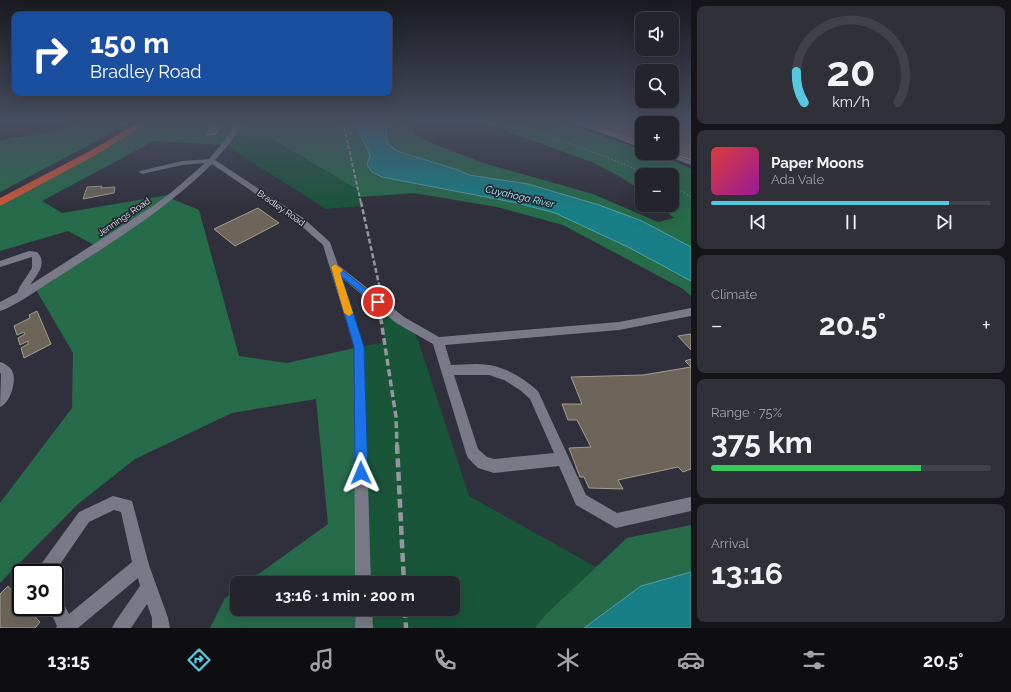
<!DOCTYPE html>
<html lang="en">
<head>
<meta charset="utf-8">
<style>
	body { margin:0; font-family:Raleway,sans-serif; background:#303039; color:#f1f3f6; height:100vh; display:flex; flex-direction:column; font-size:15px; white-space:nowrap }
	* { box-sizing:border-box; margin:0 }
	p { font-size:13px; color:#a3a4aa }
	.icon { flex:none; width:22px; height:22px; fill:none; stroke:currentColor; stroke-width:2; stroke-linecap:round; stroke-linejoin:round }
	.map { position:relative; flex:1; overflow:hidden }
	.panel { display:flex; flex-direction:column; gap:6px; padding:6px; background:#141419; width:320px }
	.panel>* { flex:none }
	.banner { position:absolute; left:12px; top:12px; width:380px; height:84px; border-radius:8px; box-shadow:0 4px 16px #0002,0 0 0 1px #414149; background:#1a4fa0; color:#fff; overflow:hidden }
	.buttons { position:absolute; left:635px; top:12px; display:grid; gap:8px }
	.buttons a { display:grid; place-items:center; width:44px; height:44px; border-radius:8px; background:#24242d; box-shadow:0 4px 16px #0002,0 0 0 1px #414149; font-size:20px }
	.speed { position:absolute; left:12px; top:564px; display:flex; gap:8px; font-size:20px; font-weight:700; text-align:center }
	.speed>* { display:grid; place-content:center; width:52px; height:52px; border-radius:50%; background:#24242d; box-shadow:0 4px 16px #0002,0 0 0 1px #414149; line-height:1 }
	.speed .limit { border:2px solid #111; border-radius:6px; background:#fff; color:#111 }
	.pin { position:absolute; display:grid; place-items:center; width:34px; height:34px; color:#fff; margin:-17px; border:2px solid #fff; border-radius:50%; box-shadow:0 1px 4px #0007 }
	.me { position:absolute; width:44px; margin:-22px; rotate:359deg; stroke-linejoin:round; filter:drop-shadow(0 0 3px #0008) }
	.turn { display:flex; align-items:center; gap:14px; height:84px; padding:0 12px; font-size:18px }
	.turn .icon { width:52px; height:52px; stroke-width:2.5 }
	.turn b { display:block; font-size:28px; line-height:34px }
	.big { font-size:30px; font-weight:700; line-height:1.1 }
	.panel .tile { flex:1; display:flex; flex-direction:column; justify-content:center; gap:6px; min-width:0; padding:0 14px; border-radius:8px; background:#303039 }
	.panel .dial { align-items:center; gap:0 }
	.dial svg { height:104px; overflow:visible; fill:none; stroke:#414149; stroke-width:7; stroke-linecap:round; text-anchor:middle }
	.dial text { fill:#f1f3f6; stroke:none }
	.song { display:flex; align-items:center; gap:12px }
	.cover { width:48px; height:48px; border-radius:6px; background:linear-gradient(135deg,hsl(0 70% 55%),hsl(300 70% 35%)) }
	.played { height:4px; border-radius:2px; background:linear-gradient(90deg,#56c9e1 85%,#414149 85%) }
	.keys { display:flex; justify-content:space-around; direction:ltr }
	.heat { display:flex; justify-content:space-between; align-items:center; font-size:22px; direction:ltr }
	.charge { height:6px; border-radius:3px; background:linear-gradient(90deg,#34c759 75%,#414149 0) }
	.trip { position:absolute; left:230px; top:576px; width:230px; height:40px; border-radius:8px; background:#24242d; box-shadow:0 4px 16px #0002,0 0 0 1px #414149; font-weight:700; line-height:40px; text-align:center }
	.tabs { display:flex; height:64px; justify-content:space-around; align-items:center; background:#0e0e12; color:#a3a4aa }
	.tabs .icon { width:28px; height:28px }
	.tabs .current { color:#56c9e1 }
	.tabs b { font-size:18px; color:#f1f3f6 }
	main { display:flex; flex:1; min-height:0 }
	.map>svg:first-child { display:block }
	.green { fill:#185539 }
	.forest { fill:#266b4a }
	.water { fill:#187f86; stroke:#579fa6 }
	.building { fill:#6d6559; stroke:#a59d90 }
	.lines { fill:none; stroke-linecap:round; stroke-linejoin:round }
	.path { stroke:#85858f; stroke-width:1; stroke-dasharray:1.5 2; stroke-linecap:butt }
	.minor { fill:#797987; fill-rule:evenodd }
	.highway { fill:#d25636; fill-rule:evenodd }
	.rail-far3 { stroke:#96969f; stroke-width:2; stroke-dasharray:4 2; stroke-linecap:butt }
	.rail-far2 { stroke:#96969f; stroke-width:2.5; stroke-dasharray:5 2.5; stroke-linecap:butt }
	.rail-far1 { stroke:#96969f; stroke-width:3.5; stroke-dasharray:7 3.5; stroke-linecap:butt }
	.rail { stroke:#96969f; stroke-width:4.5; stroke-dasharray:9 4.5; stroke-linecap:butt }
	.route { fill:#1a73e8; stroke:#114b97 }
	.slow { fill:#f59e0b }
	.labels { text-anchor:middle; stroke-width:3.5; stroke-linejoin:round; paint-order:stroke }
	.far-street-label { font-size:9px; fill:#e9eaf1; stroke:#262632 }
	.far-water-label { font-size:10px; font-style:italic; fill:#9ff5fb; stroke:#262632 }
</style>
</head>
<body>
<main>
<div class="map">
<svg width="691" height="628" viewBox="0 0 691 628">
	<rect width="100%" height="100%" fill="#30303c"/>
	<path class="green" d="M234 135 272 139 357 189 361 206 326 209 225 145Z
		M378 302 414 328 469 496 596 567 546 614 535 628H364V609H453V583H363L359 347 385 342Z"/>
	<path class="forest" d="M82 122H130L93 143 0 192V140L47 132Z
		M146 122H354L382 177 517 203 555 213 628 247 691 281V296L683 289 563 225 497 207 414 193 359 197 357 189 272 139 234 135 225 145 154 141 42 201 62 213 174 194 170 198 199 210 239 356 287 363 359 347 363 583H246L328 524 316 399 232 413 135 459 78 504 0 583V503L72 408 73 353 35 288 98 247 68 231 0 251V203Z
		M386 122H407L415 136 483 163 593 194 658 222 674 218 659 205H672V175H642V191L619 176 594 163 481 122H563L642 150V153C660 153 675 162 691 169V247L642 221 599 205 528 184 469 175 458 170 397 151 387 143Z
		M691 525V572L641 586 584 628H535L546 614 627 538Z
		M237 590V609H364V628H210L225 598Z"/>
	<path class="water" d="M354 122H386L387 143 397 151 458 170 469 175 528 184 599 205 642 221 691 247V281L628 247 555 213 517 203 382 177 372 172 367 165 370 155Z
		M691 572V628H584L641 586Z"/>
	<path class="building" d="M581 122H691V160L671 153H672V123H642V143Z
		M211 128H219L216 134 206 135Z
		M102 186 101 188 115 187 114 193 83 199 87 187Z
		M258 208 279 223 235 246 214 229Z
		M37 311 51 344 24 358 21 348 28 344V341L20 345 18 338 25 334 24 332 17 335 14 326 30 318 29 315Z
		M691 334V350L678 336Z
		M691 359V469L683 472 678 467 618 480 623 489 589 488 584 477H580L569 448 591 447 577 420H568L562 404H582L571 377 643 375 691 367 685 361Z
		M8 586 21 601V607H26L40 622 35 628H0V594Z"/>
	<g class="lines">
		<path class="path" d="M509 122 601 155 650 175
			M672 185 691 197"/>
		<path class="minor" d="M0 122H11L0 125Z
			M237 122H243L230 143 215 160 303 218 330 242 338 265 404 317 439 337 619 322 691 308V316L619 330 445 345 451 365C463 365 477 363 489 365 508 368 524 379 538 391L586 495 617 513 691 497V511L616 528 576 505 559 466 494 473 478 468 468 458 466 453 433 344 396 323 342 278 364 347 371 583H355L354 347 323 245 297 222 212 164C167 209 111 243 58 277 41 287 18 305 0 311V302L17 293 19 288 32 268V257L0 267V261L29 251 37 252C48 263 37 275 30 285L153 206 173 191 205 163 182 165 142 174 139 172 140 171 182 161 209 159 225 140ZM454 375H489L504 380 520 390 530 399 554 453 494 459 487 457 478 449Z
			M572 122H580L642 144V148Z
			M659 153H668L691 161V165Z
			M0 362C4 363 8 366 11 369 18 377 11 403 0 407L1 374 0 373Z
			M113 496 132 501 149 565 168 618 170 628H152V618L147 604 131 628H112L115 622 140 586 138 578 78 628H56L57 626 48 607H55V597L61 599 69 614 132 562 121 512 114 510 89 522 54 573H37L39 567 79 512Z
			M356 609H372L373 628H355Z"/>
		<path class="highway" d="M140 122H150L94 156 0 206V198L88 152Z"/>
		<path class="rail-far3" d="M343 122 361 203"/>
		<path class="rail-far2" d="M361 202 380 289 378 302 379 308"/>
		<path class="rail-far1" d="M379 307 396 417 397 446"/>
		<path class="rail" d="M397 445 404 583
			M405 609 406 628"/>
	</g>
	<linearGradient id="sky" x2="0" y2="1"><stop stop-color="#1a1a21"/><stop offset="0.58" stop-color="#484e61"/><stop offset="1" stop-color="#484e61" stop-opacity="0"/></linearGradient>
	<rect width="691" height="210" fill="url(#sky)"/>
	<path class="route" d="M335 264 382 302 381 304H375L342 277 364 347 368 473 366 477 361 479 357 477 355 473 354 347 331 267Z"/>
	<path class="slow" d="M335 264 343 270 340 273 353 313 349 316 344 313 331 267Z"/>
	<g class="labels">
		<g class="far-street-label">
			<text transform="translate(281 208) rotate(35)" y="3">Bradley Road</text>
			<text transform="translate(124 217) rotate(-34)" y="3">Jennings Road</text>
		</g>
		<g class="far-water-label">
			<text transform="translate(520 196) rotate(13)" y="4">Cuyahoga River</text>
		</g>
	</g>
</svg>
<div class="buttons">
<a><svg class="icon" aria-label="sound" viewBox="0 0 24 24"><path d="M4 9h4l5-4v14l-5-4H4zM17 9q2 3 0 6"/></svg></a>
<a><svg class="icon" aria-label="search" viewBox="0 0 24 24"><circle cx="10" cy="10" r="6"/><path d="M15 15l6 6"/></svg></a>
<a>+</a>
<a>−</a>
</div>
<div class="speed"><div class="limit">30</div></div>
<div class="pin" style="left:378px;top:302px;background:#d93025"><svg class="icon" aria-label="arrive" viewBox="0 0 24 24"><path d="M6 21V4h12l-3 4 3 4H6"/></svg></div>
<svg class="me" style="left:361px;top:473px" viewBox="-20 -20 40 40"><path d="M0-17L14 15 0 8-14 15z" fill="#1a73e8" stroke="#fff" stroke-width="4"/></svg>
<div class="trip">13:16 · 1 min · 200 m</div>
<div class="banner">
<div class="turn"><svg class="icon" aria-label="right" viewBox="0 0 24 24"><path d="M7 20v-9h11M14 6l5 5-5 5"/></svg><div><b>150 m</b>Bradley Road</div></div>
</div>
</div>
<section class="panel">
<div class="tile dial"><svg viewBox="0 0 100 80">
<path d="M14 69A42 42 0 1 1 86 69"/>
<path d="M14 69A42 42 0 0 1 8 45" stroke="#56c9e1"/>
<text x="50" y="56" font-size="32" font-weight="700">20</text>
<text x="50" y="72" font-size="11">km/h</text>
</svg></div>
<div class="tile">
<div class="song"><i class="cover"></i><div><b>Paper Moons</b><p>Ada Vale</p></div></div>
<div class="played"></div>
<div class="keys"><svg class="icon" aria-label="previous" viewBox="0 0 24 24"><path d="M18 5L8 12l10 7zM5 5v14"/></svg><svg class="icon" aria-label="pause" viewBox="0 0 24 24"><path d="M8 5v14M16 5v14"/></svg><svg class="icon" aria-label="next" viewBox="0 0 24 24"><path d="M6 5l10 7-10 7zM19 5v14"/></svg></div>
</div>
<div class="tile"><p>Climate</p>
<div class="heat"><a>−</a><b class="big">20.5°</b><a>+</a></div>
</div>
<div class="tile"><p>Range · 75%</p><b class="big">375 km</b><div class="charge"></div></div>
<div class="tile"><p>Arrival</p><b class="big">13:16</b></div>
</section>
</main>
<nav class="tabs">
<b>13:15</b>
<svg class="icon current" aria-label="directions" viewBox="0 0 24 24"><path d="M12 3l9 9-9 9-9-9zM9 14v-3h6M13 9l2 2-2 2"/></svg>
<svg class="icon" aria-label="music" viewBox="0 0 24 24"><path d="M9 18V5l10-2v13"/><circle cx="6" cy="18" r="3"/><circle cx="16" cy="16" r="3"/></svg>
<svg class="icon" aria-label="phone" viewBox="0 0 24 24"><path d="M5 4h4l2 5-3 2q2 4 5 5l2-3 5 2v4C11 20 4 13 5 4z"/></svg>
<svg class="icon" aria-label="climate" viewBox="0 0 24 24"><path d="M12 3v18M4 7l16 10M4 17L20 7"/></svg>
<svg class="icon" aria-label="car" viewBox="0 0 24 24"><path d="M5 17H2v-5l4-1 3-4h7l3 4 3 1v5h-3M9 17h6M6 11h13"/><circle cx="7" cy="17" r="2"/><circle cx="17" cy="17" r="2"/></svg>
<svg class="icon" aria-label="filters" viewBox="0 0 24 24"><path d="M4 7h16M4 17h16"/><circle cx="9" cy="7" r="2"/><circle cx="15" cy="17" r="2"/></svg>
<b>20.5°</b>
</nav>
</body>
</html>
